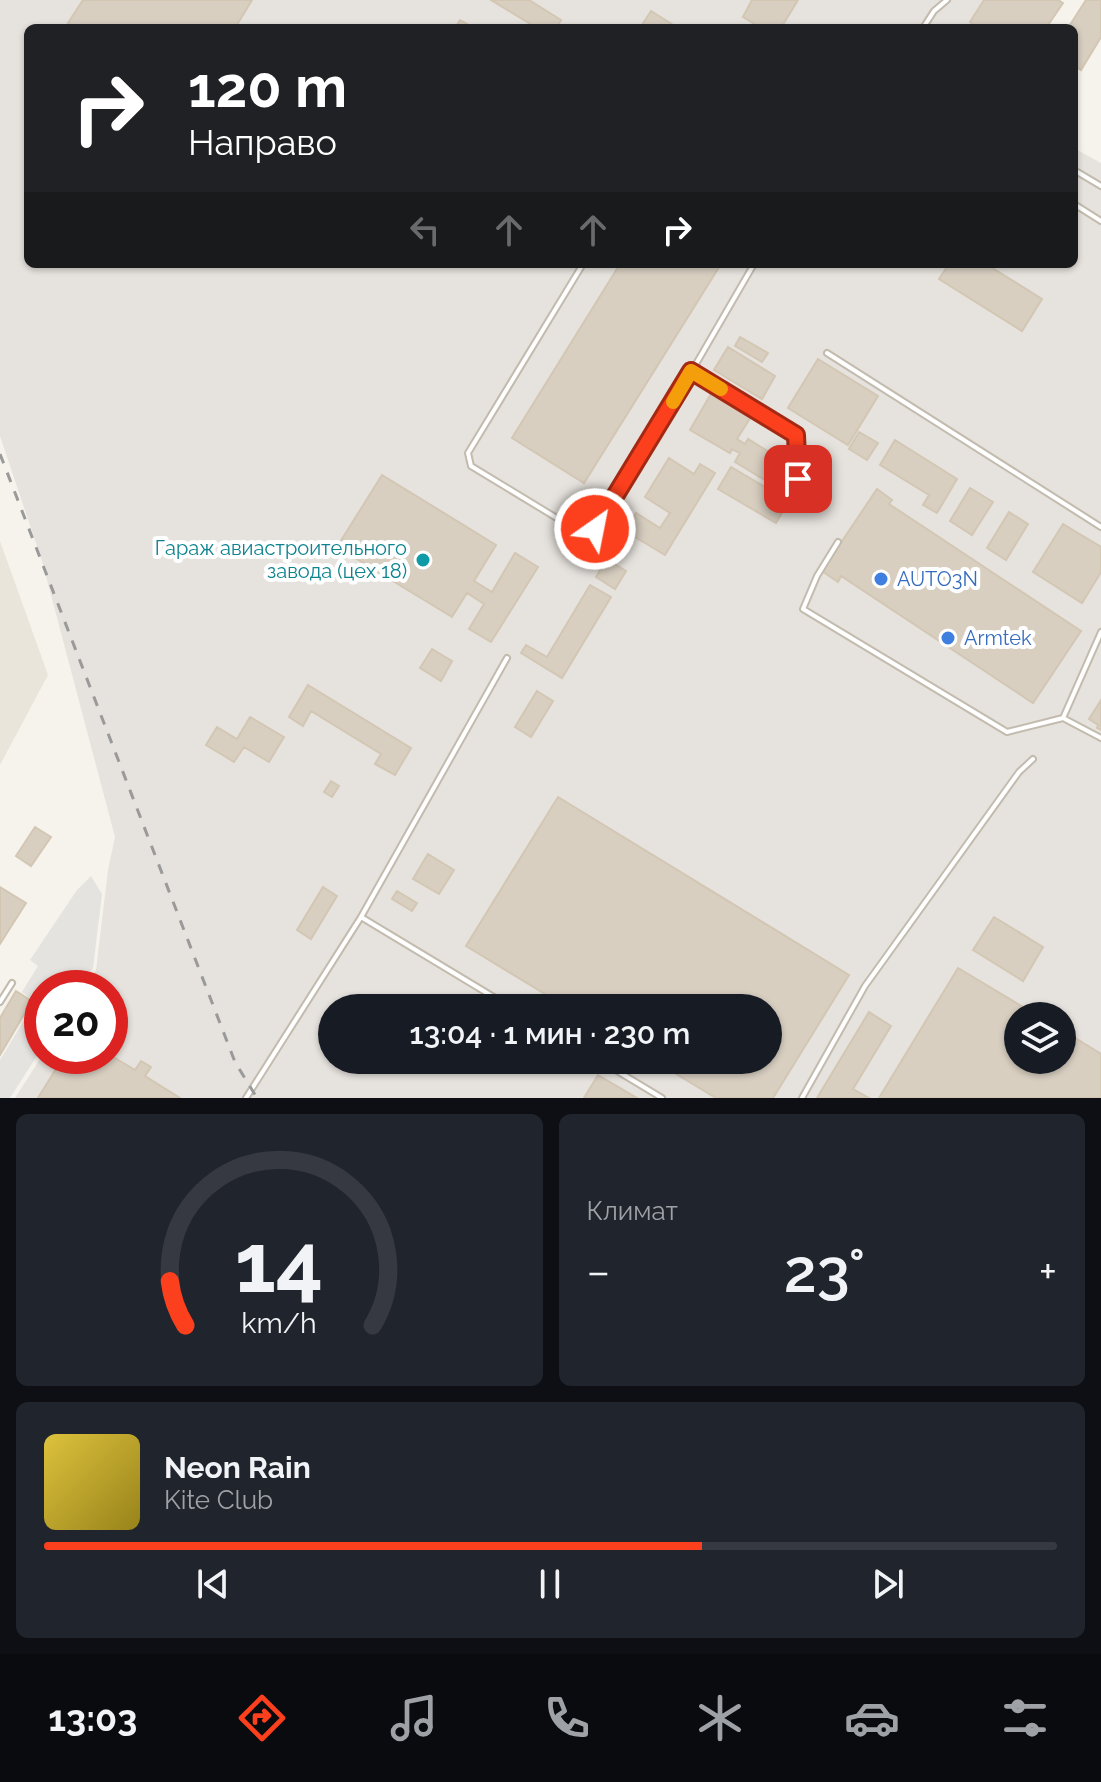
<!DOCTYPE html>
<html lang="ru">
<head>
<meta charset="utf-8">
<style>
	body { margin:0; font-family:Raleway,sans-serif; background:#20242c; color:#f1f3f6; height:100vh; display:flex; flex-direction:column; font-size:30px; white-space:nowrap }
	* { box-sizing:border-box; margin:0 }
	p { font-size:26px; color:#9ea1a6 }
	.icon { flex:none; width:44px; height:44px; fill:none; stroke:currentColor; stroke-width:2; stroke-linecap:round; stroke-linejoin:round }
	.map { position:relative; height:1098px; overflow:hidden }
	.drawer { display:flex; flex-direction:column; gap:16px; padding:16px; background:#0d0f14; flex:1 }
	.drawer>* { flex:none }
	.guide { position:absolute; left:24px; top:24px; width:1054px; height:244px; border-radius:12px; box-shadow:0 2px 6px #0004; background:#202124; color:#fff; overflow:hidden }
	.fabs { position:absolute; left:1004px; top:1002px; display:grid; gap:16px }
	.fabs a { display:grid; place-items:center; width:72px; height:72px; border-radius:50%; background:#171b24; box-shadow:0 2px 6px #0004; font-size:40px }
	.speed { position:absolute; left:24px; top:970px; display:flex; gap:16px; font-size:40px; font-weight:700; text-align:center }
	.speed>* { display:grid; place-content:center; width:104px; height:104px; border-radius:50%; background:#171b24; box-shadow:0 2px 6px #0004; line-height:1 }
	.speed .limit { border:12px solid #d22; background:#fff; color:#111 }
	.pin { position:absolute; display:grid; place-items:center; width:68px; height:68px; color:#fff; margin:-34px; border-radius:16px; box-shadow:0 4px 12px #0006 }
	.me { position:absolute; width:88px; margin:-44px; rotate:33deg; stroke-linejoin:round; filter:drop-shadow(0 0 6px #0008) }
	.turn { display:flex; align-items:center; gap:28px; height:168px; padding:0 32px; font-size:36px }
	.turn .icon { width:104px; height:104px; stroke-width:2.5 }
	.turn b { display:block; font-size:56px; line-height:68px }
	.lanes { display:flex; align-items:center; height:76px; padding:0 32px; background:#0003; justify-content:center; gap:40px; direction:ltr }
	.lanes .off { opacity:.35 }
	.big { font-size:60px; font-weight:600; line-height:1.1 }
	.drawer .tile { flex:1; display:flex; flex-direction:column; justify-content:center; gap:12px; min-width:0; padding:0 28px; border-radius:12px; background:#20242c }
	.drawer .dial { align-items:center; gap:0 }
	.dial svg { height:208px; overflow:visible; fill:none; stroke:#363941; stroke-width:7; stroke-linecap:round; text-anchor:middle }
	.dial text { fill:#f1f3f6; stroke:none }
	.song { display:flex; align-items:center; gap:24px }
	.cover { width:96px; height:96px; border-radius:12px; background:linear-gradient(135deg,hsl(50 70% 55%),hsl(50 70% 35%)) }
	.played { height:8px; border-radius:4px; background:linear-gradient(90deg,#fc3f1d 65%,#363941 65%) }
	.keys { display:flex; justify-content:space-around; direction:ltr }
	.heat { display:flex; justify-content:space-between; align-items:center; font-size:44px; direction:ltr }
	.drawer .tiles { flex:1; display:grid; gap:16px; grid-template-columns:1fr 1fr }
	.tile:last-child { grid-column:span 2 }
	.trip { position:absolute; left:318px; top:994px; width:464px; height:80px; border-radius:40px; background:#171b24; box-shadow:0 2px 6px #0004; font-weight:600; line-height:80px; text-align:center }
	.tabs { display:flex; height:128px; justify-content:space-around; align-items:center; background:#090b0e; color:#9ea1a6 }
	.tabs .icon { width:56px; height:56px }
	.tabs .on { color:#fc3f1d }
	.tabs b { font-size:36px; color:#f1f3f6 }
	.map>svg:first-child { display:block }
	.residential { fill:#eae5da }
	.industrial { fill:#e6e2dd; fill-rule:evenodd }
	.parking { fill:#e5e3e0 }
	.building { fill:#d8cfc1; stroke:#d3c7b4; stroke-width:2 }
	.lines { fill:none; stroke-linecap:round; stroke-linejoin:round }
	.service-casing { stroke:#c2bbae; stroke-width:8 }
	.service { stroke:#fff; stroke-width:4 }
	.rail { stroke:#9a9a9a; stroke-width:3; stroke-dasharray:10 10; stroke-linecap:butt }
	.route-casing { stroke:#a42913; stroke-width:20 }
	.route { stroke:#fc3f1d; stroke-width:14 }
	.slow { stroke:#f59e0b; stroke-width:14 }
	.culture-dot { fill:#0f9aa8; stroke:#fff; stroke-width:3 }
	.shop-dot { fill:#3f7fe0; stroke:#fff; stroke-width:3 }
	.labels { text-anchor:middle; stroke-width:8; stroke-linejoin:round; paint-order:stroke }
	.culture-label { font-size:20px; fill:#0d838f; stroke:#fff; text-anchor:end }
	.shop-label { font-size:20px; fill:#366cbe; stroke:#fff; text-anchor:start }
</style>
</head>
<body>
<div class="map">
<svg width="1101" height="1098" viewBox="0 0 1101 1098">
	<rect width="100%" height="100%" fill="#f6f3ec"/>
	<path class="residential" d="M0 541 48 675 0 765Z"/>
	<path class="industrial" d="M0 0H1048L1032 28H28V264H1074V148L1101 163V1098H15L42 1056H110V988H85L96 970 108 870 115 837 42 561 0 436ZM332 1008H768V1060H332ZM1018 1016H1062V1060H1018Z"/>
	<path class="parking" d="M91 876 102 894 93 968 80 988H42V1048L10 1098H0V1060L35 1002 22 992 38 966 30 960 77 890Z"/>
	<path class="building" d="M83 0H252L235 28H76L68 23Z
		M491 0H529L561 20 556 28H537Z
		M752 0H798L781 28 775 25 771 28H761L743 17Z
		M984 0H1058L1063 3 1046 28H979L970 22Z
		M1086 0H1101V37L1081 70 1074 65V28H1068Z
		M651 11 678 28H640Z
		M460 20 474 28H455Z
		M620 264H721L584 483 512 438Z
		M949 264H986L1042 299 1022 331 939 279Z
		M740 337 768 353 762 362 735 346Z
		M728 347 775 376 762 399 714 370Z
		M818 359 878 396 848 445 788 408Z
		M712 392 752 415 737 439 745 444 748 439 792 466 778 488 735 462 740 453 732 449 730 453 690 430Z
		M859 432 878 443 867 460 849 449Z
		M895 440 957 479 937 513 923 505 929 495 880 465Z
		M669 458 694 474 700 464 715 473 665 555 625 531 636 513 660 528 670 513 645 497Z
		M731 467 789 501 776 523 718 489Z
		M382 475 496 545 474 581 492 592 515 553 538 567 491 642 469 629 484 604 467 593 452 617 337 547Z
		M970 488 993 502 972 535 950 521Z
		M877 489 892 500 889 504 1081 631 1033 703 841 576 838 582 822 571Z
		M1009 512 1028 524 1006 560 987 548Z
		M1063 524 1101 547V572L1082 603 1033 572Z
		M607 559 626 571 615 589 596 577Z
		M590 585 611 597 562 678 521 653 526 645 547 657Z
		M432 649 452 661 441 681 420 668Z
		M308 685 411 748 395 775 375 764 381 754 311 711 303 726 289 717Z
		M537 691 553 701 531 737 515 727Z
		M1101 700V730L1097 728 1098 725 1089 719Z
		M250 717 284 737 269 762 244 747 234 762 206 745 217 727 237 739Z
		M331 781 339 786 332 797 324 792Z
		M558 797 849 975 773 1098H716L653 1060H768V1008H568L466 946Z
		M35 827 51 837 31 866 16 856Z
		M428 854 454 870 439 894 413 879Z
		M0 887 26 903 0 944Z
		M323 887 337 896 311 939 297 930Z
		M397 891 417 903 412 911 392 899Z
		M994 917 1043 947 1023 981 973 950Z
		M958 968 1038 1016H1018V1060H1062V1030L1101 1054V1098H879Z
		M16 991 32 1001 0 1055V1018Z
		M869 1012 891 1026 853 1089 869 1098H817Z
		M110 1055 135 1070 141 1061 151 1067 145 1076 180 1098H38L64 1056Z
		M598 1075 637 1098H584Z"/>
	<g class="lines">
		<g class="service-casing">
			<path id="service" d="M923 28 934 11 947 0
				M1074 170 1101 186
				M1074 204 1101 221
				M583 264 468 453 471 466 588 537 653 438 754 264
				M827 353 1101 527
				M691 371 796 435 799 501
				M838 542 817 576 803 609 1007 732 1063 718
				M1101 632 1063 718 1101 738
				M361 917 507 658
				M0 1002 12 983
				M599 1060 662 1098
				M246 1098 361 917 512 1008
				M802 1098 865 986 1019 772 1033 759"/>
		</g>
		<use href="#service" class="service"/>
		<path class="rail" d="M0 454 235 1062 257 1098"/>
	</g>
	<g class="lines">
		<g class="route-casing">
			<path id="route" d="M595 529 691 371 796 435 798 479"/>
		</g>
		<use href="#route" class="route"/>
		<path class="slow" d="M673 402 691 371 721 389"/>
	</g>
	<circle class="culture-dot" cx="423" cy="560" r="8"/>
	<g class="shop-dot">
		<circle cx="881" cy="579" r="8"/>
		<circle cx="948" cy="638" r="8"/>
	</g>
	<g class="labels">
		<g class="culture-label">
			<text x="407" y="555">Гараж авиастроительного<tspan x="407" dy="23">завода (цех 18)</tspan></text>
		</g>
		<g class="shop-label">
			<text x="897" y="586">AUTO3N</text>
			<text x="964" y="645">Armtek</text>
		</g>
	</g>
</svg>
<div class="fabs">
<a><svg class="icon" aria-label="layers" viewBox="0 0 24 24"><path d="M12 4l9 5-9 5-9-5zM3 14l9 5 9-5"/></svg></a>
</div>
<div class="speed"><div class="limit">20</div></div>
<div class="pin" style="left:798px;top:479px;background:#d93025"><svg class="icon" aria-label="arrive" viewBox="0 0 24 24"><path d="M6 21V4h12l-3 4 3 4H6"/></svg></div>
<svg class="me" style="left:595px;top:529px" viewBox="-20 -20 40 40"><circle r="17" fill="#fc3f1d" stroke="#fff" stroke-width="3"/><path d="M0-11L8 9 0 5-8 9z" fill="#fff"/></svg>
<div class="trip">13:04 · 1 мин · 230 m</div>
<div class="guide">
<div class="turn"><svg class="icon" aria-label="right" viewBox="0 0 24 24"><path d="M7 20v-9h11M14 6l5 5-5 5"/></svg><div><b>120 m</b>Направо</div></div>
<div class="lanes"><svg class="icon off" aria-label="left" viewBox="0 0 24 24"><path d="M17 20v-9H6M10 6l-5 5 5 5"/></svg><svg class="icon off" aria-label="ahead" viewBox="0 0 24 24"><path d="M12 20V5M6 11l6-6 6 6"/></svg><svg class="icon off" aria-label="ahead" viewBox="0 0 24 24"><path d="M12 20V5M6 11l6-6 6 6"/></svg><svg class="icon" aria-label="right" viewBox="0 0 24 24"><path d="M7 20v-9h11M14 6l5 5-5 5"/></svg></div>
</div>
</div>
<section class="drawer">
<div class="tiles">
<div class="tile dial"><svg viewBox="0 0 100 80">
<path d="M14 69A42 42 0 1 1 86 69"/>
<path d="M14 69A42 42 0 0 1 8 52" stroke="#fc3f1d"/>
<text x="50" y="56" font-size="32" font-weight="700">14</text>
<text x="50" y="72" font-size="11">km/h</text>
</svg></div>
<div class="tile"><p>Климат</p>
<div class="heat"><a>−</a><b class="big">23°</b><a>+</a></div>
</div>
<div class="tile">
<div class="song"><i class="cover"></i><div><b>Neon Rain</b><p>Kite Club</p></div></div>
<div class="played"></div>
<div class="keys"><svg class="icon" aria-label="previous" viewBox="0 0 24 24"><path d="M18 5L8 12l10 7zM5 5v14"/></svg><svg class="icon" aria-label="pause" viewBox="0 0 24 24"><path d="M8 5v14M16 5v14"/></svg><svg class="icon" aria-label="next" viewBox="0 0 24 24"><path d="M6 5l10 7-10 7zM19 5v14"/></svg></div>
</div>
</div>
</section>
<nav class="tabs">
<b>13:03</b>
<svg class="icon on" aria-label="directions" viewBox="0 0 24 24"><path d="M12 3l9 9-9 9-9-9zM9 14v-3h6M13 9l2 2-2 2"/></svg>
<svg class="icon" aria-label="music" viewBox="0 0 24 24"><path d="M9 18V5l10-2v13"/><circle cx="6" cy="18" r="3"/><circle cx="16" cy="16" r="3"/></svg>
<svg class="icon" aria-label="phone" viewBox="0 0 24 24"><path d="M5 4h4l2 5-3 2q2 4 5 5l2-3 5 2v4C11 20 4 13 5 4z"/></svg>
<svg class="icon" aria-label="climate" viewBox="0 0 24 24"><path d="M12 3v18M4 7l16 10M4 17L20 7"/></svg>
<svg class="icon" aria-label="car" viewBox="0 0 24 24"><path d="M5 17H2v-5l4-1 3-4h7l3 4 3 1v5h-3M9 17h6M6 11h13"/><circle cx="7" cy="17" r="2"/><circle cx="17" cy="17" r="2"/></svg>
<svg class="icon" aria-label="filters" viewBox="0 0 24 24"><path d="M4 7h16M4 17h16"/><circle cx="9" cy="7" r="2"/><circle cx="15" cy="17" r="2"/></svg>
</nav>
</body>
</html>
